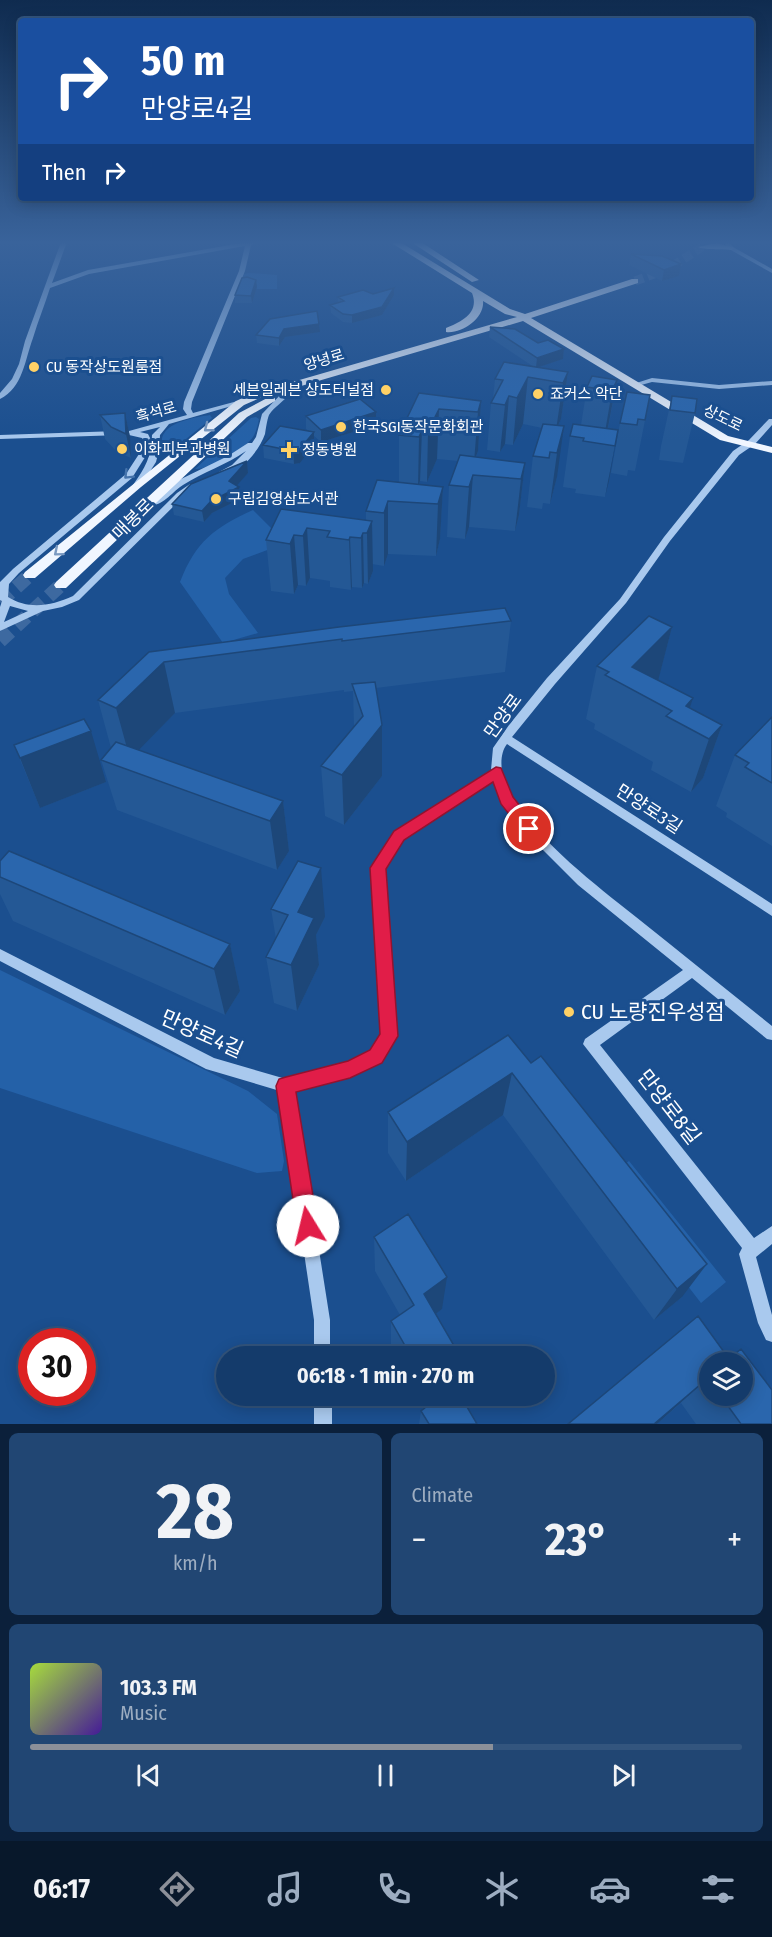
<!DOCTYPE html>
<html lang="en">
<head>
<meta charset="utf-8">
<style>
	body { margin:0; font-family:"Fira Sans Condensed","Noto Sans KR",sans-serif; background:#214673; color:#f1f3f6; height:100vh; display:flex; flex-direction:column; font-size:22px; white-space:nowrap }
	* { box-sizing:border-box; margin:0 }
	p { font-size:20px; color:#9dadc1 }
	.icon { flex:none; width:33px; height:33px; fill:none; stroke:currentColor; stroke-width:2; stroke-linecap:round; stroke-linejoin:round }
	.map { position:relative; height:1424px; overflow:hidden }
	.sheet { display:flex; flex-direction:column; gap:9px; padding:9px; background:#0b203b; flex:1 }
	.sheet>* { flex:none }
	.guide { position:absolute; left:18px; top:18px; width:736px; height:183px; border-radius:6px; box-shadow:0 3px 15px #0003,0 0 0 2px #33557e; background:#1a4fa0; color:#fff; overflow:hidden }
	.tools { position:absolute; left:699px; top:1352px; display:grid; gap:12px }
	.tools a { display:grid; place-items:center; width:54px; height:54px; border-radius:50%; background:#143b6b; box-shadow:0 3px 15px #0003,0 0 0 2px #33557e; font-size:30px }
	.speed { position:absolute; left:18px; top:1328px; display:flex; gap:12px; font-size:30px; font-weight:700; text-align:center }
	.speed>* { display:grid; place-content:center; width:78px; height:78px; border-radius:50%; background:#143b6b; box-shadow:0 3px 15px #0003,0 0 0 2px #33557e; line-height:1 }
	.speed .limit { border:9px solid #d22; background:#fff; color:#111 }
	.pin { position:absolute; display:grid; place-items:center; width:51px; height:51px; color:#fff; margin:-26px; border:3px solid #fff; border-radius:50%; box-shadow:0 2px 6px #0007 }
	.me { position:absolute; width:66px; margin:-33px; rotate:351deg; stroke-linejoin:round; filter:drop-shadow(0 0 4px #0008) }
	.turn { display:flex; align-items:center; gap:21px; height:126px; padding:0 24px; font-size:27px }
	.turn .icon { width:78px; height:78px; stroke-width:2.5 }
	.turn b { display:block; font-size:42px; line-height:51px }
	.then { display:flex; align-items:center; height:57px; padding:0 24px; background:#0003; gap:12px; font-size:22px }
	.big { font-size:45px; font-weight:700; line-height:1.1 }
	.sheet .widget { flex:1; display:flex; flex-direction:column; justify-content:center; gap:9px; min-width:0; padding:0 21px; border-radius:9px; background:#214673 }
	.sheet .dial { align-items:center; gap:0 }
	.dial b { font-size:78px; line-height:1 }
	.song { display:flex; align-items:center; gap:18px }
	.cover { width:72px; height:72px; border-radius:9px; background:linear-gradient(135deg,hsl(80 70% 55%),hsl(260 70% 35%)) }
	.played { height:6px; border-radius:3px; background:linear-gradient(90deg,#8c9099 65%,#33557e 65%) }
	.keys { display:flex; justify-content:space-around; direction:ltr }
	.heat { display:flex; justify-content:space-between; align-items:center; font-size:33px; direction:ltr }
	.sheet .tiles { flex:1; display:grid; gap:9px; grid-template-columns:1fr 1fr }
	.widget:last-child { grid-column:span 2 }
	.trip { position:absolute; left:216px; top:1346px; width:339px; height:60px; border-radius:30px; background:#143b6b; box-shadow:0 3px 15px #0003,0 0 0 2px #33557e; font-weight:700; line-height:60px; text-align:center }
	.tab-bar { display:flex; height:96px; justify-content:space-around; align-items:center; background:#08182b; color:#9dadc1 }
	.tab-bar .icon { width:42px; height:42px }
	.tab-bar .active { color:#8c9099 }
	.tab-bar b { font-size:27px; color:#f1f3f6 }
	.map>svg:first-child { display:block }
	.green { fill:#2461a8 }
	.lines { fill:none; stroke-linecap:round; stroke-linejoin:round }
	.major-tunnel-far1 { stroke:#3d69a0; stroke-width:9; stroke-dasharray:9 4.5; stroke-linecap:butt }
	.major-tunnel { stroke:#3d69a0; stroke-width:14; stroke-dasharray:14 8; stroke-linecap:butt }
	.minor { fill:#a9c9ee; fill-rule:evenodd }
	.major { fill:#f0f6ff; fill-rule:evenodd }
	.wall { fill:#245895; fill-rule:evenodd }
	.shaded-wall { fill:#1d4779 }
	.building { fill:#2a66ad; stroke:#1d4779; stroke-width:1.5 }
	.oneway { stroke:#7b9ac1 }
	.oneway2 { stroke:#4674ac }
	.route { fill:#e11d48; stroke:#92132f; stroke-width:1.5 }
	.poi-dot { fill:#ffd166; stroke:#1b4f8f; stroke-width:2 }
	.labels { text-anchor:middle; stroke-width:6; stroke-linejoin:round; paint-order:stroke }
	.far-street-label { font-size:15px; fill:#fff; stroke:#1b4f8f }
	.far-poi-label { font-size:15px; fill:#fff; stroke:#1b4f8f; text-anchor:start }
	.street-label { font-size:18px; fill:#fff; stroke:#1b4f8f }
	.near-poi-label { font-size:21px; fill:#fff; stroke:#1b4f8f; text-anchor:start }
	.near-street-label { font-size:21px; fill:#fff; stroke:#1b4f8f }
</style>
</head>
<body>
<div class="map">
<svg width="772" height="1424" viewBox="0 0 772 1424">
	<rect width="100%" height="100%" fill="#1b4f8f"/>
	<path class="green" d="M249 273 277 275V289H254L240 284 244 274Z
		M210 415 212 418 170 452 162 451C162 445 160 438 165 432 173 421 197 417 210 415Z
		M256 417 259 419C258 425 256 432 253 437 245 449 208 470 195 469L251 418Z
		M253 510 286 543 243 559 225 578 229 594 258 633 223 643 180 582C196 541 214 528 253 510Z
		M0 970 248 1091 277 1114 284 1161 282 1171 257 1173 0 1088Z
		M629 1161 726 1282 701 1303 605 1179Z"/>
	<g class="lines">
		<path class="major-tunnel-far1" d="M635 281 668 269 702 247"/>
		<path class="major-tunnel" d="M0 602 30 575
			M0 641 61 585"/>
		<path class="minor" d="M61 242H67L52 283 88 270 247 242H260L251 245 245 271 192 402 191 409 193 413 245 399 249 401 169 424 160 435 159 450 156 462 140 487H137L133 485C145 468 152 456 152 435L160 427 140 432 148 434 151 440 147 454 132 478 19 573 9 584 8 597C29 610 51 606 73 596L177 493 190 484H196V488L183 497 79 600 62 607 43 611 0 631V607L2 601 0 600V582L13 569 126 474 139 454 143 440 142 438 129 435V431L187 415 183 409 184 402 239 271 245 246 89 274 50 288C45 304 38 321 33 338 25 359 23 388 0 399V393L12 379 19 364 25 341ZM10 606 28 611 4 622Z
			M723 242H729L733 247 772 269V273L729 249Z
			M652 378 719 385 772 381V385L719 389 652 382 634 387 630 385Z
			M283 392 290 394C284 401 274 407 269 415 267 420 266 428 265 434 259 451 240 475 220 474L219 472 232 465 246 451C226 465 203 472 183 485 173 491 163 506 151 505V501L177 481 228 456 248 443H252L256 437 262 414Z
			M769 419H772V425L755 444 739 455 670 541 626 603 555 684 512 737 772 904V916L507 744C496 758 503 786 513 800 544 845 593 883 636 917 681 953 726 989 772 1026V1040L767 1039 692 978 600 1045 754 1238 772 1226V1244L756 1257 772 1315V1342L766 1340 758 1323 739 1254 742 1248 583 1044 585 1039 683 970 578 885 525 832 502 803 493 779 403 838 384 870 396 1036 381 1062 350 1076 294 1091 330 1320V1356H314V1320L280 1091 206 1069 0 961V949L214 1058 286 1079 349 1063 371 1052 382 1035 372 869 395 832 491 770 493 748 509 725 547 678 620 599 664 537 733 451 749 440Z
			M118 431H121V435L0 439V435Z
			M314 1395H332V1424H314Z"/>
		<path class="major" d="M390 242H400L510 309 525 314 632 279H638V283L531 318 728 436 772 447V453L720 440 523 321 301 386 278 390 244 405 141 487 35 578H25L23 575 25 572 236 401 272 385 296 381 517 317 505 314 483 301C485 318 462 334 446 332V328C461 322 480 313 472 293Z
			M411 242H421L479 280 472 282Z
			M717 243 735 248 731 250C722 249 703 250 698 247Z
			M271 396 275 397V401L247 417 66 588H56L54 585 56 582 239 413Z"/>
	</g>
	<path class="wall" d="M631 254 679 276 662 281 629 265Z
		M256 280 257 287 252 303H235V295Z
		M373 294 394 295 382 315 352 323 343 322 331 313 330 305 338 303V297Z
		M490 327 538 343 564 349 563 359 538 367 568 372 561 419 558 426 557 477 550 504 543 503 542 509 527 507 533 456 542 428 523 424 513 445 505 444 500 452 487 450 491 403 493 398 495 379 534 367 489 337Z
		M320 332 285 337 279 346 257 343 256 335Z
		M617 380 608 429 618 430 605 497 575 493 576 489 563 487 570 436 581 425 587 387Z
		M419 393 481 401 478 451 476 457 525 463 519 515 515 531 469 527 465 539 447 537 449 485 458 461 437 459 427 482 420 481 419 485 443 487 440 539 436 556 388 554 384 566 372 564 373 571 368 584 364 583 362 588 352 587 351 590 330 587V581L310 578 306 586 298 585 294 594 271 591 266 540 281 509 366 520V511L399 483V435Z
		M650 395 635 471 628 470 627 476 611 473 620 423Z
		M672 396 695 413 683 463 659 460 661 446Z
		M125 413 130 437 131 458 117 452 105 439 100 415Z
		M306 416 376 425 321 442 314 436V445L300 463 294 464 264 458 263 445 309 431 306 429Z
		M247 461 248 473 236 486 240 499 212 513 204 522 174 515 172 504Z
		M511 621 505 672 376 688 382 776 344 825 325 816 321 766 354 727 353 691 344 692V690L175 713 138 750 283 801 289 851 277 870 117 810 101 760 111 748 98 700 149 652Z
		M672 627 658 680 690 708 722 725 703 778 691 792 651 770 653 762 594 729 595 724 586 719 597 666Z
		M772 717V846L726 817 727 813 716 806 735 755Z
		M14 745 106 782 40 808Z
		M0 861 230 944 240 991 225 1015 13 921 0 894Z
		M271 909 325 917 316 935 319 965 297 1011 274 1003 266 957 276 939Z
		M508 1035 682 1297 654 1320 503 1115 406 1181 388 1153V1112Z
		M374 1237 442 1309 435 1314 460 1356H394L391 1350V1321L400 1315 375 1271Z
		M698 1316 729 1359 741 1349 772 1390V1424H696L681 1403 657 1424H568ZM710 1362H742V1395H710Z
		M415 1395H465L463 1400 477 1424H419L421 1411 423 1409Z"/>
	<path class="shaded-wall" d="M681 264 679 276 662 281 664 270Z
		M256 280 257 287 252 303 251 296Z
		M394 288V295L382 315 352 323V315Z
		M319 324 320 332 285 337 279 346V338L284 329Z
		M564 349 563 359 536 368 537 358Z
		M568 372 561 419 556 430 563 383Z
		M528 377 523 424 513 445 517 398Z
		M617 380 608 427 604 438 612 391Z
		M509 396 505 444 500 452 505 405Z
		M481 401 478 451 474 462 478 412Z
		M439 409 437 459 427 482 428 431Z
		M376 412V425L321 442V430Z
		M125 413 130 437 131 458 126 434Z
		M564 426 557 477 550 504 557 453Z
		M422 430 420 481 418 488 419 437Z
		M618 430 609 481 605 497Z
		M314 432V445L300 463 294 464 293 451Z
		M247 461 248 473 232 491 239 487 240 499 212 513 204 522 202 511Z
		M525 463 519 515 515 531 521 479Z
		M473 475 469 527 465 539 469 487Z
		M443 487 440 539 436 556 438 504Z
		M388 501V554L384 566V513Z
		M372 521 373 571 368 584 367 533Z
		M307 528 310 578 306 586 303 536Z
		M363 533 364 583 362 588 361 538Z
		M294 535 298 585 294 594 290 544Z
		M350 537 352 587 351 590 349 540Z
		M672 627 658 681 632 667Z
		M164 662 175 713 130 759 116 708Z
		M693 698 684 726 686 706Z
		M382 725V776L344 825 342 775Z
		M722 725 703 778 691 792 709 739Z
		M91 731 106 782 40 808 20 758Z
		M283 801 289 851 277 870 270 821Z
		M321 868 325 917 316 935 319 965 297 1011 291 965 298 912Z
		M230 944 240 991 225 1015 214 969Z
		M512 1073 503 1115 406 1181 407 1142Z
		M707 1264 682 1297 654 1320 677 1289Z
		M447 1277 442 1309 421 1325 424 1294Z
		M708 1378 657 1424H654Z
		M453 1395H465L464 1399 449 1411Z"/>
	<path class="building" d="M631 254 662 256 681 264 664 270Z
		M247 277 256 280 251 296 235 295 242 278Z
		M394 288 382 307 352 315 343 314 330 305 344 301 338 297 363 290 373 294Z
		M317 311 319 324 284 329 279 338 256 335 270 319Z
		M490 327 515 329 538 343 548 340 564 349 537 358Z
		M504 362 568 372 563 383 528 377 517 398 509 396 505 405 491 403 503 380 495 379Z
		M592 376 617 380 612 391 587 387Z
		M627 392 650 395 645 420 638 419 637 425 620 423Z
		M419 393 481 401 478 412 439 409 428 431 422 430 419 437 399 435Z
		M672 396 697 399 695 413 670 410Z
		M360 399 376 412 321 430 306 416Z
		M125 413 126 434 111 427 100 415Z
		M543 424 564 426 557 453 550 452 549 458 533 456Z
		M573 424 618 430 615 446 583 441 584 438 570 436Z
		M280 426 314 432 299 450 293 451 263 445Z
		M460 455 525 463 521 479 473 475 469 487 449 485Z
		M247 461 229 481 239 487 211 501 202 511 172 504 191 484Z
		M377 480 443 487 438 504 388 501 384 513 366 511Z
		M281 509 372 521 367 533H363L361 538 350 537 349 540 327 537 330 531 307 528 303 536 294 535 290 544 266 540Z
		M505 608 511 621 342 641V639L164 662 116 708 98 700 149 652 339 627Z
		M649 616 672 627 632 667 693 698 686 706 722 725 709 739 666 716 672 711 605 675 609 672 597 666Z
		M375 682 382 725 342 775 321 766 363 716 352 684Z
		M772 717V783L745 767 749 763 735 755Z
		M84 719 91 731 20 758 14 745Z
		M116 742 283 801 270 821 101 760Z
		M9 851 230 944 214 969 0 877V861Z
		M298 861 321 868 298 912 314 918 291 965 266 957 288 915 271 909Z
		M508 1035 531 1063 541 1056 707 1264 677 1289 512 1073 407 1142 388 1112Z
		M408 1214 447 1277 424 1294 460 1356H411L391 1321 414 1305 374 1237Z
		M698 1316 729 1359 741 1349 772 1390V1424H741L720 1395H742V1362H710V1380L708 1378 654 1424H568Z
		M433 1395H460L477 1424H429L421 1411 435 1400Z"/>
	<defs><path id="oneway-chevron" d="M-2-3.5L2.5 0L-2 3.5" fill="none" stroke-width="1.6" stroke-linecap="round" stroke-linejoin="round" transform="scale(1.5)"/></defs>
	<g class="oneway">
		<use href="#oneway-chevron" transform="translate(208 428) rotate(142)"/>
		<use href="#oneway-chevron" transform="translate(58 552) rotate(140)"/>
	</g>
	<use class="oneway2" href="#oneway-chevron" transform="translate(128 475) rotate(135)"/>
	<linearGradient id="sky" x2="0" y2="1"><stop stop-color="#0f2b4f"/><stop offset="0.55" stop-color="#39639b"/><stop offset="1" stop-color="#39639b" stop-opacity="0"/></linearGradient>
	<rect width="772" height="441" fill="url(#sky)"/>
	<path class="route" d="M496 767 501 768 513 797 535 825 537 829 535 833H524L501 804 493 782 404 840 386 869 398 1036 382 1063 350 1078 296 1092 318 1226 315 1233 308 1236 300 1233 297 1226 276 1086 279 1079 286 1077 348 1061 370 1050 380 1034 370 868 394 831Z"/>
	<g class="poi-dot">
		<circle cx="34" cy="367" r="6"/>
		<circle cx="386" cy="390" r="6"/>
		<circle cx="538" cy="394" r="6"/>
		<circle cx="341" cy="427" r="6"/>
		<circle cx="122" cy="449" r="6"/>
		<path d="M286 441h6v6h6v6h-6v6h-6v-6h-6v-6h6z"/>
		<circle cx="216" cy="499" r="6"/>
		<circle cx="569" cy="1012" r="6"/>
	</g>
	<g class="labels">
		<g class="far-street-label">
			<text transform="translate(324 360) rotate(-17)" y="5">양녕로</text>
			<text transform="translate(156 412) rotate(-16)" y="5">흑석로</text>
			<text transform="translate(723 418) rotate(26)" y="5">상도로</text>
		</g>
		<g class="far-poi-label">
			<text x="46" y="372">CU 동작상도원룸점</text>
			<text x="374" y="395" text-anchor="end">세븐일레븐 상도터널점</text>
			<text x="550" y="399">죠커스 악단</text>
			<text x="353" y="432">한국SGI동작문화회관</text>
			<text x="134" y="454">이화피부과병원</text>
			<text x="302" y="455">정동병원</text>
			<text x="228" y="504">구립김영삼도서관</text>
		</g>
		<g class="street-label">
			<text transform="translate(133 519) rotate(-45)" y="6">매봉로</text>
			<text transform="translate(503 716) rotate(-54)" y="6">만양로</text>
			<text transform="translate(649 809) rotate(33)" y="6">만양로3길</text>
		</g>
		<g class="near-poi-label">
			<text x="581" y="1019">CU 노량진우성점</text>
		</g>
		<g class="near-street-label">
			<text transform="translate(202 1034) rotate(24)" y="7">만양로4길</text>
			<text transform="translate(669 1107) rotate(52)" y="7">만양로8길</text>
		</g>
	</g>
</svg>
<div class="tools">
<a><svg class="icon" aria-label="layers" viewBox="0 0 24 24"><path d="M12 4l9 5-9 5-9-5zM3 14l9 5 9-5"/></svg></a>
</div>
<div class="speed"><div class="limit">30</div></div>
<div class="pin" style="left:529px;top:829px;background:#d93025"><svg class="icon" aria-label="arrive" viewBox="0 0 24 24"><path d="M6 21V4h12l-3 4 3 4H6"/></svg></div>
<svg class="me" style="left:308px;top:1226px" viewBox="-20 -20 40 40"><circle r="19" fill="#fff"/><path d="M0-13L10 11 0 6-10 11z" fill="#e11d48"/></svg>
<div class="trip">06:18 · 1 min · 270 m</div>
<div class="guide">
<div class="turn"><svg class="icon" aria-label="right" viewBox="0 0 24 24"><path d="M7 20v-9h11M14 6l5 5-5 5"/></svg><div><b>50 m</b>만양로4길</div></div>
<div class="then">Then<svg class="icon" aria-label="right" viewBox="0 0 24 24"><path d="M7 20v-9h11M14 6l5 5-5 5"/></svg></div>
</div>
</div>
<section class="sheet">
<div class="tiles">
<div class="widget dial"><b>28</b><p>km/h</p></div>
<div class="widget"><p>Climate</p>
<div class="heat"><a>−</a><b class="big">23°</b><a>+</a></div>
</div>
<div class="widget">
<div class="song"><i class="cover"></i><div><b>103.3 FM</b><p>Music</p></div></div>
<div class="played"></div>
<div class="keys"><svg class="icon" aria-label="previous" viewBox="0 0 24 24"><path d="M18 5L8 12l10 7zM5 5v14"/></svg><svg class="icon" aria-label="pause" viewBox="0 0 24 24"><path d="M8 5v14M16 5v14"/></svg><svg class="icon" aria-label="next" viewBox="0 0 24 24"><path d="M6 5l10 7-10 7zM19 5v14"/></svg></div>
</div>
</div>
</section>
<nav class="tab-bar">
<b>06:17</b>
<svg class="icon active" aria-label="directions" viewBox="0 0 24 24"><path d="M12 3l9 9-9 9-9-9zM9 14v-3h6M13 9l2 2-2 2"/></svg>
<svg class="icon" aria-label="music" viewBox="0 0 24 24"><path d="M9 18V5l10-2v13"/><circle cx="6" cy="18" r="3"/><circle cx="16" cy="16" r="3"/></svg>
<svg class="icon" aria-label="phone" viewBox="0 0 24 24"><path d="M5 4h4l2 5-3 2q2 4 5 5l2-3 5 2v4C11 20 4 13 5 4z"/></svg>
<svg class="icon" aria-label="climate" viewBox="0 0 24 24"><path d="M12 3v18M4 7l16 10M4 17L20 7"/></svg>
<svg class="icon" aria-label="car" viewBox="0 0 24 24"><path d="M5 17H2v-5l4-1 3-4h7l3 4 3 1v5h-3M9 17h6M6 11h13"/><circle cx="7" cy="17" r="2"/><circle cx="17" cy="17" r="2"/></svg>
<svg class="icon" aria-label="filters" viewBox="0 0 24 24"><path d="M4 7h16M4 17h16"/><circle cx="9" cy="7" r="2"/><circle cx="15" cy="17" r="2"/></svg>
</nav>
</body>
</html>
